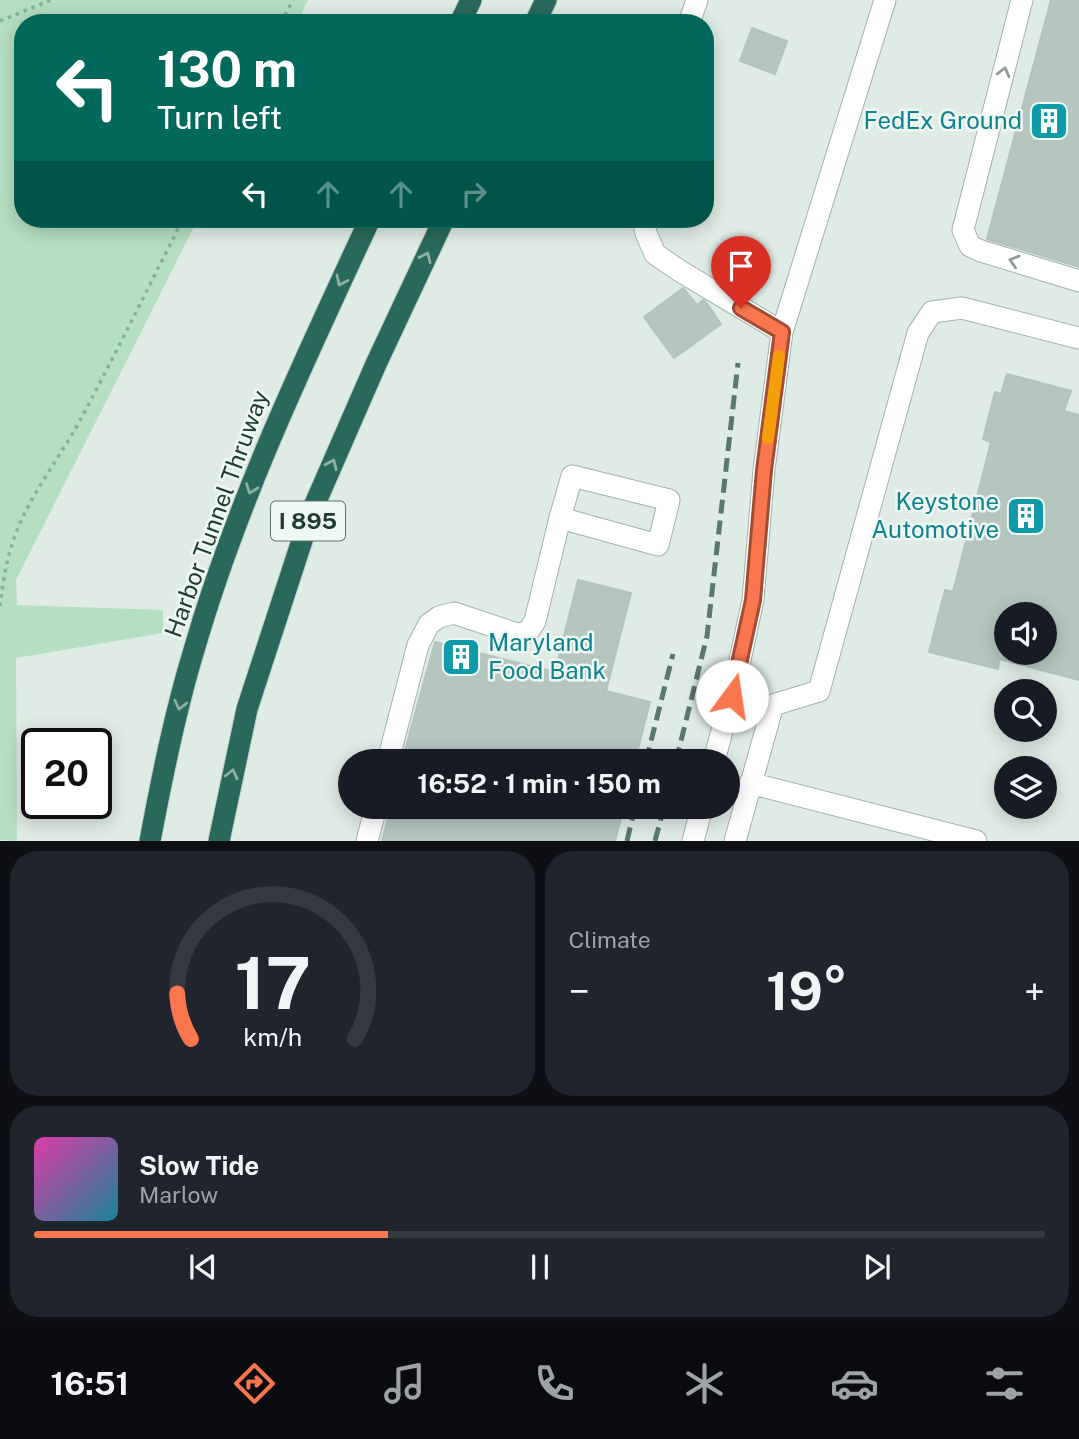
<!DOCTYPE html>
<html lang="en">
<head>
<meta charset="utf-8">
<style>
	body { margin:0; font-family:"Public Sans",sans-serif; background:#20242c; color:#f1f3f6; height:100vh; display:flex; flex-direction:column; font-size:26px; white-space:nowrap }
	* { box-sizing:border-box; margin:0 }
	p { font-size:23px; color:#9ea1a6 }
	.icon { flex:none; width:38px; height:38px; fill:none; stroke:currentColor; stroke-width:2; stroke-linecap:round; stroke-linejoin:round }
	.map { position:relative; height:841px; overflow:hidden }
	.drawer { display:flex; flex-direction:column; gap:10px; padding:10px; background:#0d0f14; flex:1 }
	.drawer>* { flex:none }
	.guide { position:absolute; left:14px; top:14px; width:700px; height:214px; border-radius:28px; box-shadow:0 4px 18px #0003; background:#00695c; color:#fff; overflow:hidden }
	.buttons { position:absolute; left:994px; top:602px; display:grid; gap:14px }
	.buttons a { display:grid; place-items:center; width:63px; height:63px; border-radius:50%; background:#171b24; box-shadow:0 4px 18px #0003; font-size:35px }
	.speed { position:absolute; left:21px; top:728px; display:flex; gap:14px; font-size:35px; font-weight:700; text-align:center }
	.speed>* { display:grid; place-content:center; width:91px; height:91px; border-radius:50%; background:#171b24; box-shadow:0 4px 18px #0003; line-height:1 }
	.speed .limit { border:4px solid #111; border-radius:10px; background:#fff; color:#111 }
	.pin { position:absolute; display:grid; place-items:center; width:60px; height:60px; color:#fff; margin:-72px -30px; border-radius:50% 50% 50% 0; rotate:-45deg; box-shadow:0 0 7px #0007 }
	.pin .icon { rotate:45deg }
	.me { position:absolute; width:77px; margin:-38px; rotate:14deg; stroke-linejoin:round; filter:drop-shadow(0 0 5px #0008) }
	.turn { display:flex; align-items:center; gap:24px; height:147px; padding:0 28px; font-size:32px }
	.turn .icon { width:91px; height:91px; stroke-width:2.5 }
	.turn b { display:block; font-size:49px; line-height:60px }
	.lanes { display:flex; align-items:center; height:66px; padding:0 28px; background:#0003; justify-content:center; gap:35px; direction:ltr }
	.lanes .off { opacity:.35 }
	.big { font-size:52px; font-weight:700; line-height:1.1 }
	.drawer .card { flex:1; display:flex; flex-direction:column; justify-content:center; gap:10px; min-width:0; padding:0 24px; border-radius:28px; background:#20242c }
	.drawer .dial { align-items:center; gap:0 }
	.dial svg { height:182px; overflow:visible; fill:none; stroke:#363941; stroke-width:7; stroke-linecap:round; text-anchor:middle }
	.dial text { fill:#f1f3f6; stroke:none }
	.song { display:flex; align-items:center; gap:21px }
	.cover { width:84px; height:84px; border-radius:10px; background:linear-gradient(135deg,hsl(320 70% 55%),hsl(190 70% 35%)) }
	.played { height:7px; border-radius:4px; background:linear-gradient(90deg,#fa764e 35%,#363941 35%) }
	.keys { display:flex; justify-content:space-around; direction:ltr }
	.heat { display:flex; justify-content:space-between; align-items:center; font-size:38px; direction:ltr }
	.drawer .tiles { flex:1; display:grid; gap:10px; grid-template-columns:1fr 1fr }
	.card:last-child { grid-column:span 2 }
	.trip { position:absolute; left:338px; top:749px; width:402px; height:70px; border-radius:35px; background:#171b24; box-shadow:0 4px 18px #0003; font-weight:700; line-height:70px; text-align:center }
	.tabs { display:flex; height:112px; justify-content:space-around; align-items:center; background:#090b0e; color:#9ea1a6 }
	.tabs .icon { width:49px; height:49px }
	.tabs .active { color:#fa764e }
	.tabs b { font-size:32px; color:#f1f3f6 }
	.map>svg:first-child { display:block }
	.green { fill:#b6dec0 }
	.building { fill:#b4c6be; stroke:#b1c5bc; stroke-width:2; fill-rule:evenodd }
	.lines { fill:none; stroke-linecap:round; stroke-linejoin:round }
	.minor-casing { stroke:#a2b3ac; stroke-width:23 }
	.highway-casing { stroke:#c0c8c6; stroke-width:23 }
	.path { stroke:#7db1a0; stroke-width:3.5; stroke-dasharray:3.5 5; stroke-linecap:butt }
	.minor { stroke:#fff; stroke-width:21 }
	.highway { stroke:#29695b; stroke-width:21 }
	.rail { stroke:#59786f; stroke-width:5; stroke-dasharray:14 7; stroke-linecap:butt }
	.oneway { stroke:#8f9e9a }
	.oneway2 { stroke:#8cb0a7 }
	.route-casing { stroke:#a24d33; stroke-width:18 }
	.route { stroke:#fa764e; stroke-width:12 }
	.slow { stroke:#f59e0b; stroke-width:12 }
	.labels { text-anchor:middle; stroke-width:5; stroke-linejoin:round; paint-order:stroke }
	.shield { fill:#eff8f3; stroke:#5d746d; stroke-width:2 }
	.shield-label { font-size:23px; font-weight:bold; fill:#1f3c34 }
	.culture-label { font-size:24px; fill:#0d838f; stroke:#eff8f3; text-anchor:end }
	.street-label { font-size:24px; fill:#1f3c34; stroke:#eff8f3 }
</style>
</head>
<body>
<div class="map">
<svg width="1079" height="841" viewBox="0 0 1079 841">
	<rect width="100%" height="100%" fill="#dfebe5"/>
	<path class="green" d="M0 0H308L297 23H23V219H198L16 580 17 605 163 610V633L16 658 17 841 0 840Z"/>
	<path class="building" d="M1051 0H1079V267L987 239Z
		M752 28 787 41 775 74 740 61Z
		M683 288 697 305 703 300 705 301 721 324 674 358 644 317Z
		M1007 374 1071 391 1064 411 1079 415V680L999 659 998 669 929 652 945 590 953 592 991 442 983 439 995 392 1001 394ZM1006 614H1045V653H1006Z
		M578 580 631 593 606 691 650 702 635 761H402L435 642 555 672Z
		M391 807H624L615 841H382Z"/>
	<g class="lines">
		<g class="minor-casing">
			<path id="minor" d="M1022 0 963 230 970 246 981 251 1079 281
				M689 23 697 0
				M643 219 646 233 655 254 680 271 782 332
				M388 761 418 645 429 624 439 617 454 613 517 634 528 632 535 621 560 518 658 545 669 500 572 476 560 518
				M714 761 737 674 753 600 764 470 782 332 885 0
				M750 783 976 841
				M367 841 376 807
				M693 841 702 807
				M735 841 773 705 819 691 918 333 932 312 962 308 1079 338"/>
		</g>
		<g class="highway-casing">
			<path id="highway" d="M460 23 471 0
				M535 23 546 0
				M150 841C162 777 175 712 194 650 237 501 305 359 370 219
				M219 841 247 709 311 513 376 364 444 219"/>
		</g>
		<path class="path" d="M0 21 51 0
			M281 23 293 0
			M0 606C3 581 7 556 16 533 32 491 63 454 84 413 118 349 150 284 183 219"/>
		<use href="#minor" class="minor"/>
		<use href="#highway" class="highway"/>
		<path class="rail" d="M646 761 673 654
			M676 761 707 636 738 363
			M627 841 635 807
			M655 841 664 807"/>
	</g>
	<defs><path id="oneway-chevron" d="M-2-3.5L2.5 0L-2 3.5" fill="none" stroke-width="1.6" stroke-linecap="round" stroke-linejoin="round" transform="scale(1.75)"/></defs>
	<g class="oneway">
		<use href="#oneway-chevron" transform="translate(1004 72) rotate(-76)"/>
		<use href="#oneway-chevron" transform="translate(1014 261) rotate(-164)"/>
	</g>
	<g class="oneway2">
		<use href="#oneway-chevron" transform="translate(426 257) rotate(-65)"/>
		<use href="#oneway-chevron" transform="translate(341 281) rotate(115)"/>
		<use href="#oneway-chevron" transform="translate(332 464) rotate(-66)"/>
		<use href="#oneway-chevron" transform="translate(251 489) rotate(111)"/>
		<use href="#oneway-chevron" transform="translate(180 705) rotate(104)"/>
		<use href="#oneway-chevron" transform="translate(232 774) rotate(-77)"/>
	</g>
	<g class="lines">
		<g class="route-casing">
			<path id="route" d="M732 696 753 600 764 470 782 332 741 308"/>
		</g>
		<use href="#route" class="route"/>
		<path class="slow" d="M768 438 779 356"/>
	</g>
	<defs>
		<g id="building-square" transform="scale(2.0125)"><rect x="-9" y="-9" width="18" height="18" rx="4" fill="#0f9aa8" stroke="#eff8f3"/><path d="M-4-6H4V6H1V3H-1V6H-4ZM-2.5-4.3h1.7v1.8h-1.7ZM.8-4.3h1.7v1.8H.8ZM-2.5-1h1.7V.8h-1.7ZM.8-1h1.7V.8H.8Z" fill="#fff"/></g>
	</defs>
	<g fill-rule="evenodd">
		<use href="#building-square" x="1049" y="121"/>
		<use href="#building-square" x="1026" y="516"/>
		<use href="#building-square" x="461" y="657"/>
	</g>
	<g class="labels">
		<rect class="shield" x="271" y="501.5" width="74" height="39" rx="5"/>
		<g class="shield-label">
			<text x="308" y="529">I 895</text>
		</g>
		<g class="culture-label">
			<text x="1022" y="129">FedEx Ground</text>
			<text x="999" y="510">Keystone<tspan x="999" dy="28">Automotive</tspan></text>
			<text x="488" y="651" text-anchor="start">Maryland<tspan x="488" dy="28">Food Bank</tspan></text>
		</g>
		<g class="street-label">
			<text transform="translate(217 514) rotate(-70)" y="8">Harbor Tunnel Thruway</text>
		</g>
	</g>
</svg>
<div class="buttons">
<a><svg class="icon" aria-label="sound" viewBox="0 0 24 24"><path d="M4 9h4l5-4v14l-5-4H4zM17 9q2 3 0 6"/></svg></a>
<a><svg class="icon" aria-label="search" viewBox="0 0 24 24"><circle cx="10" cy="10" r="6"/><path d="M15 15l6 6"/></svg></a>
<a><svg class="icon" aria-label="layers" viewBox="0 0 24 24"><path d="M12 4l9 5-9 5-9-5zM3 14l9 5 9-5"/></svg></a>
</div>
<div class="speed"><div class="limit">20</div></div>
<div class="pin" style="left:741px;top:308px;background:#d93025"><svg class="icon" aria-label="arrive" viewBox="0 0 24 24"><path d="M6 21V4h12l-3 4 3 4H6"/></svg></div>
<svg class="me" style="left:732px;top:696px" viewBox="-20 -20 40 40"><circle r="19" fill="#fff"/><path d="M0-13L10 11 0 6-10 11z" fill="#fa764e"/></svg>
<div class="trip">16:52 · 1 min · 150 m</div>
<div class="guide">
<div class="turn"><svg class="icon" aria-label="left" viewBox="0 0 24 24"><path d="M17 20v-9H6M10 6l-5 5 5 5"/></svg><div><b>130 m</b>Turn left</div></div>
<div class="lanes"><svg class="icon" aria-label="left" viewBox="0 0 24 24"><path d="M17 20v-9H6M10 6l-5 5 5 5"/></svg><svg class="icon off" aria-label="ahead" viewBox="0 0 24 24"><path d="M12 20V5M6 11l6-6 6 6"/></svg><svg class="icon off" aria-label="ahead" viewBox="0 0 24 24"><path d="M12 20V5M6 11l6-6 6 6"/></svg><svg class="icon off" aria-label="right" viewBox="0 0 24 24"><path d="M7 20v-9h11M14 6l5 5-5 5"/></svg></div>
</div>
</div>
<section class="drawer">
<div class="tiles">
<div class="card dial"><svg viewBox="0 0 100 80">
<path d="M14 69A42 42 0 1 1 86 69"/>
<path d="M14 69A42 42 0 0 1 8 49" stroke="#fa764e"/>
<text x="50" y="56" font-size="32" font-weight="700">17</text>
<text x="50" y="72" font-size="11">km/h</text>
</svg></div>
<div class="card"><p>Climate</p>
<div class="heat"><a>−</a><b class="big">19°</b><a>+</a></div>
</div>
<div class="card">
<div class="song"><i class="cover"></i><div><b>Slow Tide</b><p>Marlow</p></div></div>
<div class="played"></div>
<div class="keys"><svg class="icon" aria-label="previous" viewBox="0 0 24 24"><path d="M18 5L8 12l10 7zM5 5v14"/></svg><svg class="icon" aria-label="pause" viewBox="0 0 24 24"><path d="M8 5v14M16 5v14"/></svg><svg class="icon" aria-label="next" viewBox="0 0 24 24"><path d="M6 5l10 7-10 7zM19 5v14"/></svg></div>
</div>
</div>
</section>
<nav class="tabs">
<b>16:51</b>
<svg class="icon active" aria-label="directions" viewBox="0 0 24 24"><path d="M12 3l9 9-9 9-9-9zM9 14v-3h6M13 9l2 2-2 2"/></svg>
<svg class="icon" aria-label="music" viewBox="0 0 24 24"><path d="M9 18V5l10-2v13"/><circle cx="6" cy="18" r="3"/><circle cx="16" cy="16" r="3"/></svg>
<svg class="icon" aria-label="phone" viewBox="0 0 24 24"><path d="M5 4h4l2 5-3 2q2 4 5 5l2-3 5 2v4C11 20 4 13 5 4z"/></svg>
<svg class="icon" aria-label="climate" viewBox="0 0 24 24"><path d="M12 3v18M4 7l16 10M4 17L20 7"/></svg>
<svg class="icon" aria-label="car" viewBox="0 0 24 24"><path d="M5 17H2v-5l4-1 3-4h7l3 4 3 1v5h-3M9 17h6M6 11h13"/><circle cx="7" cy="17" r="2"/><circle cx="17" cy="17" r="2"/></svg>
<svg class="icon" aria-label="filters" viewBox="0 0 24 24"><path d="M4 7h16M4 17h16"/><circle cx="9" cy="7" r="2"/><circle cx="15" cy="17" r="2"/></svg>
</nav>
</body>
</html>
